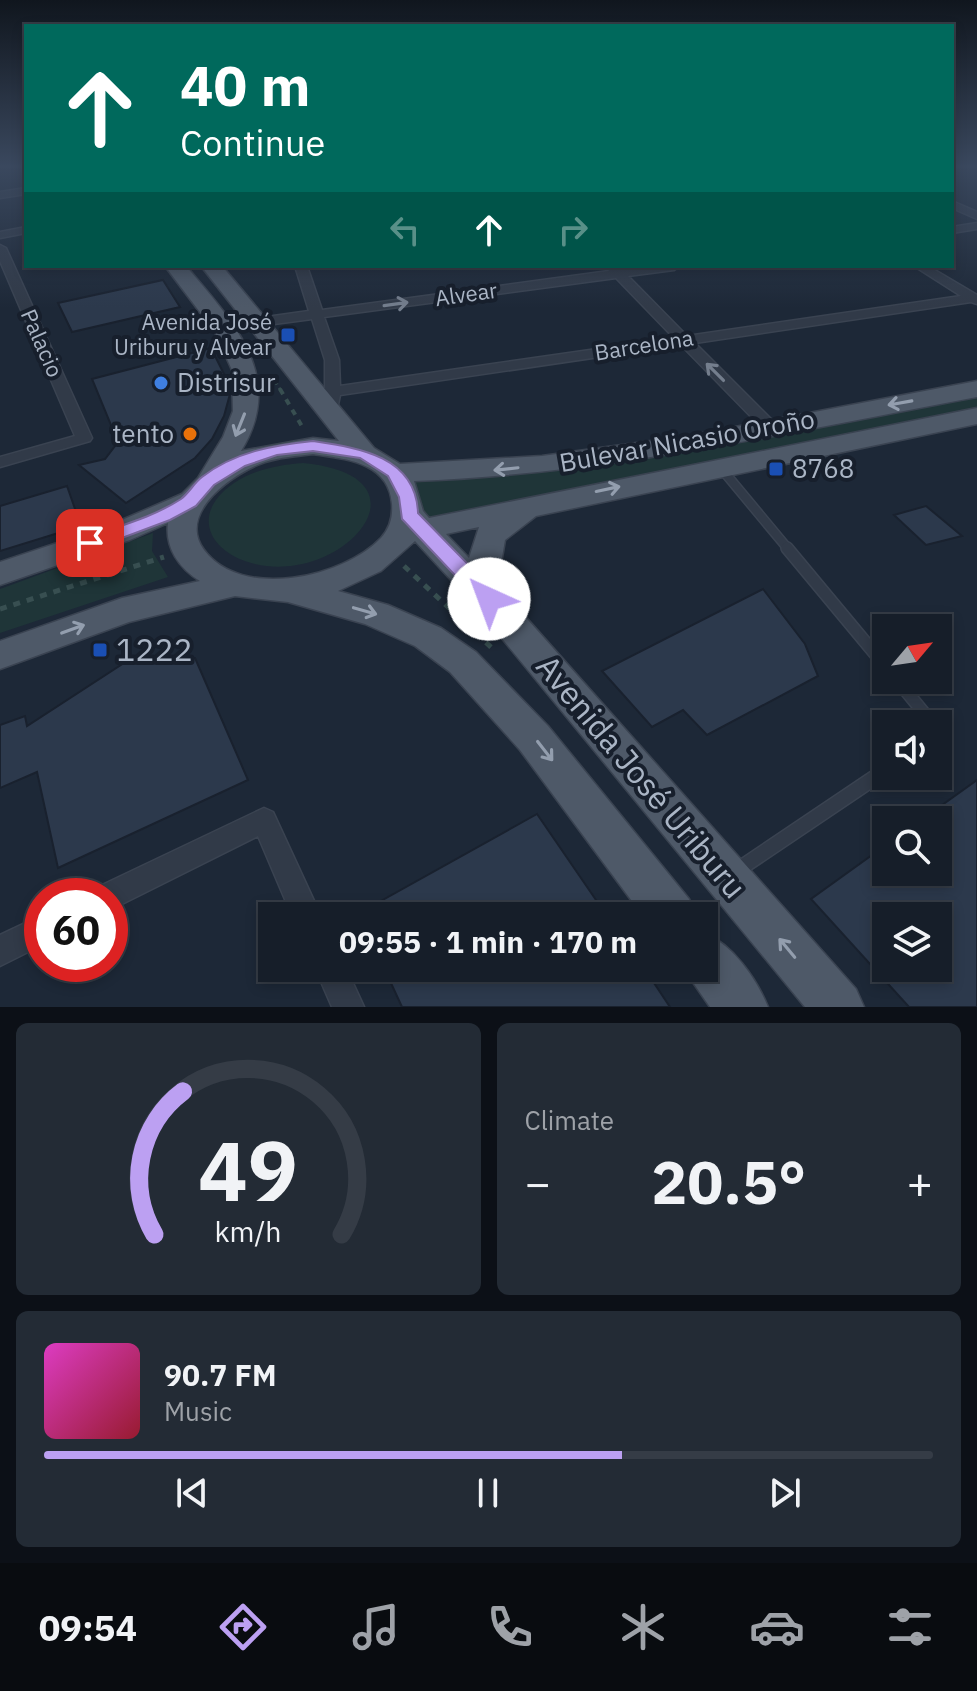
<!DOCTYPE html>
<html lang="en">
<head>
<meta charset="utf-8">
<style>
	body { margin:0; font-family:"IBM Plex Sans",sans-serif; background:#232b35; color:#f1f3f6; height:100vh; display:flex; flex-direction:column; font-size:30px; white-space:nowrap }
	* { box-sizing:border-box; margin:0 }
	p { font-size:26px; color:#9ea2a8 }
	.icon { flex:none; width:44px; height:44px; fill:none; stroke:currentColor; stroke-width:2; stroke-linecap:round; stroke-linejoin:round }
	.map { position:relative; height:1007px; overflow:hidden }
	.sheet { display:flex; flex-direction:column; gap:16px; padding:16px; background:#0c1017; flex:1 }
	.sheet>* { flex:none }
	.hud { position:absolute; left:24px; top:24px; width:930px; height:244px; border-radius:0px; box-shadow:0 4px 12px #0003,0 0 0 2px #353c46; background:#00695c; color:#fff; overflow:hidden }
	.needle { width:52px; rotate:61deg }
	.fabs { position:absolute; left:872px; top:614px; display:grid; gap:16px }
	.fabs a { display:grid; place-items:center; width:80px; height:80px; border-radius:0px; background:#161e29; box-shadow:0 4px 12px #0003,0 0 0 2px #353c46; font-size:40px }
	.speed { position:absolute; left:24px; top:878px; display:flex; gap:16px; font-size:40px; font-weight:700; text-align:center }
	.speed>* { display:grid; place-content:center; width:104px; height:104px; border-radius:50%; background:#161e29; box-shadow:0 4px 12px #0003,0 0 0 2px #353c46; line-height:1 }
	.speed .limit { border:12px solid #d22; background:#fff; color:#111 }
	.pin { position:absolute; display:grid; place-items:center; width:68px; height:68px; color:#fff; margin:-34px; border-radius:16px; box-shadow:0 4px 12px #0006 }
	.me { position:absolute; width:88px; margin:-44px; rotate:317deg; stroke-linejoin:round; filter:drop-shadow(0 0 6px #0008) }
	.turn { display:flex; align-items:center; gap:28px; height:168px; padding:0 24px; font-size:36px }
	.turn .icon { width:104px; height:104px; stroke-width:2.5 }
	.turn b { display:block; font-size:56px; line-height:68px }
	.lanes { display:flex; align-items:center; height:76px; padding:0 24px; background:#0003; justify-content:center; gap:40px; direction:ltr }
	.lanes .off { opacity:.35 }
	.big { font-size:60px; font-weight:700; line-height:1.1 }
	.sheet .widget { flex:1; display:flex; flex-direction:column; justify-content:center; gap:12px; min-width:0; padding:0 28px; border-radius:12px; background:#232b35 }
	.sheet .dial { align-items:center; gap:0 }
	.dial svg { height:208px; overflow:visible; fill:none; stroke:#353c46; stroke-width:7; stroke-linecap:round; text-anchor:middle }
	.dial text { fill:#f1f3f6; stroke:none }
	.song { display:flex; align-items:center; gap:24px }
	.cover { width:96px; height:96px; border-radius:12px; background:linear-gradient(135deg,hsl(310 70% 55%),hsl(350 70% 35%)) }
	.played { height:8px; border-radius:4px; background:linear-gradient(90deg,#bca0f2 65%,#353c46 65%) }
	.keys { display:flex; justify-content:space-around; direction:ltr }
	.heat { display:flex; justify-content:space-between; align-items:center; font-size:44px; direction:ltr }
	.sheet .tiles { flex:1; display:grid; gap:16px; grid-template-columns:1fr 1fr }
	.widget:last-child { grid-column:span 2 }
	.trip { position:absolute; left:258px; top:902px; width:460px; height:80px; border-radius:0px; background:#161e29; box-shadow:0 4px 12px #0003,0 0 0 2px #353c46; font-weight:700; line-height:80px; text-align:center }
	.menu { display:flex; height:128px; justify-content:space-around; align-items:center; background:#090c10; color:#9ea2a8 }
	.menu .icon { width:56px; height:56px }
	.menu .selected { color:#bca0f2 }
	.menu b { font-size:36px; color:#f1f3f6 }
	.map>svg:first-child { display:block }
	.green { fill:#1f3538 }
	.building { fill:#2c394c; stroke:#19212e; stroke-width:2; fill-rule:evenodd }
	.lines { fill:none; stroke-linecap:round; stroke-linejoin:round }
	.service-far2-casing { stroke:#3a4351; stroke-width:11 }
	.service-far1-casing { stroke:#3a4351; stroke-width:14 }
	.service-casing { stroke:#3a4351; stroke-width:17 }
	.minor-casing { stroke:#3a4351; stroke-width:3 }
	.primary-casing { stroke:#3a4351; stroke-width:3 }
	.path-far2 { stroke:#384f51; stroke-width:3; stroke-dasharray:4 4; stroke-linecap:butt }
	.path-far1 { stroke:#384f51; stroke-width:4; stroke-dasharray:6 6; stroke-linecap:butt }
	.path { stroke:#384f51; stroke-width:5; stroke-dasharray:7 7; stroke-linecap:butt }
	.service-far2 { stroke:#313a48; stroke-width:8 }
	.service-far1 { stroke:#313a48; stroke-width:11 }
	.service { stroke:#313a48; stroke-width:14 }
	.minor { fill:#313a48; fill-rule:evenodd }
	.primary { fill:#4e5968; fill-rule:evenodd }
	.oneway { stroke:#747e8d }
	.oneway2 { stroke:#939eae }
	.route { fill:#bca0f2; stroke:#7a689d; stroke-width:2 }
	.transit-dot { fill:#1a4fb4; stroke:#171f2c; stroke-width:3 }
	.shop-dot { fill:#3f7fe0; stroke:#171f2c; stroke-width:3 }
	.food-dot { fill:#e8710a; stroke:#171f2c; stroke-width:3 }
	.labels { text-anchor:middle; stroke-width:8; stroke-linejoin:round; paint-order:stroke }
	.far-street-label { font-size:22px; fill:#aab5c5; stroke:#171f2c }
	.far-poi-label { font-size:22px; fill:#aab5c5; stroke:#171f2c; text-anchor:end }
	.poi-label { font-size:26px; fill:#aab5c5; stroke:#171f2c; text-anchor:start }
	.street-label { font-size:26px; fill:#aab5c5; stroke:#171f2c }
	.near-poi-label { font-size:32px; fill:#aab5c5; stroke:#171f2c; text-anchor:start }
	.near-street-label { font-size:32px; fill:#aab5c5; stroke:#171f2c }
</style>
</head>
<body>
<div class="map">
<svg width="977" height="1007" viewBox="0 0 977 1007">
	<rect width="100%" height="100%" fill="#1d2837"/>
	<path class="green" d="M977 389V416L423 528 395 473H467Z
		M303 463C438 476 344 585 255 564 209 553 189 514 234 483 255 469 279 465 303 463Z
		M153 533 152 551 168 577 0 633V589Z"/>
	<path class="building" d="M163 280 180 307 72 332 58 303Z
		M211 348 229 384 230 394 224 416 212 439 195 458 126 503 79 465 105 459 118 442 92 379Z
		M67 486 81 526 0 551V506Z
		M926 506 962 536 926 545 894 515Z
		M763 589 805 644 818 676 707 735 683 710 652 727 602 671Z
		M195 658 248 780 58 868 37 772 0 788V725L25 716 27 726 124 663Z
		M977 780V1007H909L811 899 886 845V872H938V808ZM886 916H938V968H886Z
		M537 814 607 916H354Z
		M384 968H644L670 1007H402Z"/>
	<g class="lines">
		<g class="service-far2-casing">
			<path id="service-far2" d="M720 467 789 550"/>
		</g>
		<g class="service-far1-casing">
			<path id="service-far1" d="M787 548 886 667
				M897 680 933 724
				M938 730 941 733 938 735"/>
		</g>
		<g class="service-casing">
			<path id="service" d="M736 871 886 770"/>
		</g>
		<g class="minor-casing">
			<path id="minor" d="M26 188V194L0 198V192Z
				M952 201 977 212V219L952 208Z
				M977 223V229L952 233V227Z
				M26 227V233L0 238V232Z
				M0 245 6 248 92 438 90 441 0 467V457L75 436 0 261Z
				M295 266H307L322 310 609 271 607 266H618L621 270 680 266 674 270 628 276 687 336 961 296 914 266H928L977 295V304L971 302 695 343 776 424 778 427 776 430H764L681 345 340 395 338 405H328L325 397 316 399 308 394 311 391 325 388V360L312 319 259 326 252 322 259 318 309 311ZM616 278 674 338 340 386 339 360 324 317Z
				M264 808 273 812 321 916H292L258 836 110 910V896H96L100 886Z
				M42 915V945L0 966V935Z
				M315 968H346L364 1007H332Z"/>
		</g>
		<g class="primary-casing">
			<path id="primary" d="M165 266H186C233 322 287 377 241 451L313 438 339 441 201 266H222L374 448 400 464 542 456 688 436 977 381V397C790 432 605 474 414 481L423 511 429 518 977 408V424L536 516 505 540 499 575 505 594 856 989 864 1007H805L477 608 415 541 381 571 338 591 388 605 441 628 476 652 548 726 689 899 696 916H643L520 750 450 672 415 646 365 624 288 602 235 596 129 622 0 669V641L122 598 200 581C179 568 165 548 168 523L130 540 0 585V562L108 526 182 494 198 478 223 437 233 411 232 370 215 332ZM313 454C346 459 389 462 392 504 393 517 390 528 381 538 344 577 242 601 204 550 176 512 235 472 265 462 280 457 297 456 313 454ZM479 527 469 558 446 534Z
				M704 933C733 945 756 978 768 1007H710L683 968H704Z"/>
		</g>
		<path class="path-far2" d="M275 381 281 391"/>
		<path class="path-far1" d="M280 389 303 428"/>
		<path class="path" d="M404 566 494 650
			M0 609 164 557"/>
		<use href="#service-far2" class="service-far2"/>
		<use href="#service-far1" class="service-far1"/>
		<use href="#service" class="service"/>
		<use href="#minor" class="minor"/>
		<use href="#primary" class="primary"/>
	</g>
	<defs><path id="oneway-shaft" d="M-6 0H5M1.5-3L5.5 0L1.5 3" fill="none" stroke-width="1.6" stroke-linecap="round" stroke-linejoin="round" transform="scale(2)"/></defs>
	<g class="oneway">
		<use href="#oneway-shaft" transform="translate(396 304) rotate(-8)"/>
		<use href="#oneway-shaft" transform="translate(715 372) rotate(-135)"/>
	</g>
	<g class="oneway2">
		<use href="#oneway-shaft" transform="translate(900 403) rotate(170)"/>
		<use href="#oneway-shaft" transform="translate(240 425) rotate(112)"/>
		<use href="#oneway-shaft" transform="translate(506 469) rotate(174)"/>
		<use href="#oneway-shaft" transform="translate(608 489) rotate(-12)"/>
		<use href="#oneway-shaft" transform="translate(365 611) rotate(16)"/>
		<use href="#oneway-shaft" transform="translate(73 629) rotate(-20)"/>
		<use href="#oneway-shaft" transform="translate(545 751) rotate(52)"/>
		<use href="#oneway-shaft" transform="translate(787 948) rotate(-130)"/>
	</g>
	<linearGradient id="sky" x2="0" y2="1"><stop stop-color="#10161e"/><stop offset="0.54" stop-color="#3a485e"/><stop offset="1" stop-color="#3a485e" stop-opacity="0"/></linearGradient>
	<rect width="977" height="308" fill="url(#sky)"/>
	<path class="route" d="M313 441C359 448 416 456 418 513L497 594 500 599 497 604H482L402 519 399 497 388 476 360 458 313 451 277 455 245 466 214 485 196 506 170 520 90 550 80 543 83 539C115 527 152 518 181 499 189 493 194 483 202 477 234 452 274 445 313 441Z"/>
	<g class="transit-dot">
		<rect x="280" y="327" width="16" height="16" rx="4"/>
		<rect x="768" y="461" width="16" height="16" rx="4"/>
		<rect x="92" y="642" width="16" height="16" rx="4"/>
	</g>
	<circle class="shop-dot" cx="161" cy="383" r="8"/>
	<circle class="food-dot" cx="190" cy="434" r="8"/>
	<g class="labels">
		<g class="far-street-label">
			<text transform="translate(466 294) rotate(-8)" y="8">Alvear</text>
			<text transform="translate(42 343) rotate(66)" y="8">Palacio</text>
			<text transform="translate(644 345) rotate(-9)" y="8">Barcelona</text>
		</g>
		<g class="far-poi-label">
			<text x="272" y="330">Avenida José<tspan x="272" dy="25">Uriburu y Alvear</tspan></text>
		</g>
		<g class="poi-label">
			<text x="177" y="392">Distrisur</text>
			<text x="174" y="443" text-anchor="end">tento</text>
			<text x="792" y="478">8768</text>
		</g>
		<g class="street-label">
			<text transform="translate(687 441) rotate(-10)" y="9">Bulevar Nicasio Oroño</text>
		</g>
		<g class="near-poi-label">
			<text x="116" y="661">1222</text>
		</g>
		<g class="near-street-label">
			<text transform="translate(641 777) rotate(50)" y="11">Avenida José Uriburu</text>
		</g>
	</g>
</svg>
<div class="fabs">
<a><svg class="needle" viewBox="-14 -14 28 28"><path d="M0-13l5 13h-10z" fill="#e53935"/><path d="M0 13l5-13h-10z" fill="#9ea2a8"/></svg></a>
<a><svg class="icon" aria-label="sound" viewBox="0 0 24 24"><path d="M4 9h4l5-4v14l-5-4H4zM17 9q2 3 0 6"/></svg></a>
<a><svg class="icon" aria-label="search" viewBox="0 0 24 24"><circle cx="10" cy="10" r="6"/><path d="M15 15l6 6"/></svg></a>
<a><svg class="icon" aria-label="layers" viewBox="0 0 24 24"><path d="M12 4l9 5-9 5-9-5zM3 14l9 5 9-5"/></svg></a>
</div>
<div class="speed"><div class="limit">60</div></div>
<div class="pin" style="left:90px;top:543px;background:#d93025"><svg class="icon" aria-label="arrive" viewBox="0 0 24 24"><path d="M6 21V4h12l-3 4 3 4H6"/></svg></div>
<svg class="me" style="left:489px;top:599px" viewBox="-20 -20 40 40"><circle r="19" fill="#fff"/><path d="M0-13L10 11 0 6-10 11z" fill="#bca0f2"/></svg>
<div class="trip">09:55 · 1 min · 170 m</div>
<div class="hud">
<div class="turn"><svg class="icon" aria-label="ahead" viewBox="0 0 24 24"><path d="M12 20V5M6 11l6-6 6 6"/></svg><div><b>40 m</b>Continue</div></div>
<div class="lanes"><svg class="icon off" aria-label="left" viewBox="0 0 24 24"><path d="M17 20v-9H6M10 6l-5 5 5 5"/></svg><svg class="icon" aria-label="ahead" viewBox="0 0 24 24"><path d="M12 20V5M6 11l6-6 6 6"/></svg><svg class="icon off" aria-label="right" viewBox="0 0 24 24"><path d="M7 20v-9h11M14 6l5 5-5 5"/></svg></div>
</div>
</div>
<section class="sheet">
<div class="tiles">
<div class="widget dial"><svg viewBox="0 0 100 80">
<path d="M14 69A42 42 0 1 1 86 69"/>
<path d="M14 69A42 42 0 0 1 25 14" stroke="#bca0f2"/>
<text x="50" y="56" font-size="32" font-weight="700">49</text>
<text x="50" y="72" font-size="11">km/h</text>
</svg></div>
<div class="widget"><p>Climate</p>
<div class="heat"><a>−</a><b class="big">20.5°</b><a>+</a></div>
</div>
<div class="widget">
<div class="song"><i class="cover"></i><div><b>90.7 FM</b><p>Music</p></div></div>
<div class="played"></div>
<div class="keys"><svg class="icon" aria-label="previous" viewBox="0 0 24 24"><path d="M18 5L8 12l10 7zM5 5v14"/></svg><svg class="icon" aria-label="pause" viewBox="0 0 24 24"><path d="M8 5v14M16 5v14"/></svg><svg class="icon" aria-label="next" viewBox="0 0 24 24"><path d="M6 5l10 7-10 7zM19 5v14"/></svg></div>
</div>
</div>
</section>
<nav class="menu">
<b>09:54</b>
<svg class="icon selected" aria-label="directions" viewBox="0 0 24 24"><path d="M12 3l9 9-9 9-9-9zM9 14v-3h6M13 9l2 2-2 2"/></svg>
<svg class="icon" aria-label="music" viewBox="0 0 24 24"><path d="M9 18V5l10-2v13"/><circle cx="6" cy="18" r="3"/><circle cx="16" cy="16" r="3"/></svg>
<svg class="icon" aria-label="phone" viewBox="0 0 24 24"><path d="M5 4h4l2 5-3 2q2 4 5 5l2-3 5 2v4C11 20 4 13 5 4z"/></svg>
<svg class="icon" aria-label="climate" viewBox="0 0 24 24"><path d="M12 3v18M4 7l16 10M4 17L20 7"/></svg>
<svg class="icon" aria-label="car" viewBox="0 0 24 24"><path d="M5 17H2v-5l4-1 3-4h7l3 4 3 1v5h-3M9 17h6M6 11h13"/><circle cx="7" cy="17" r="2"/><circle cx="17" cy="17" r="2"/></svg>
<svg class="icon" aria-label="filters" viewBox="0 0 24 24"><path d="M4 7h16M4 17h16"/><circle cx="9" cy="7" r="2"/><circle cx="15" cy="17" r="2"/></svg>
</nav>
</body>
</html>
